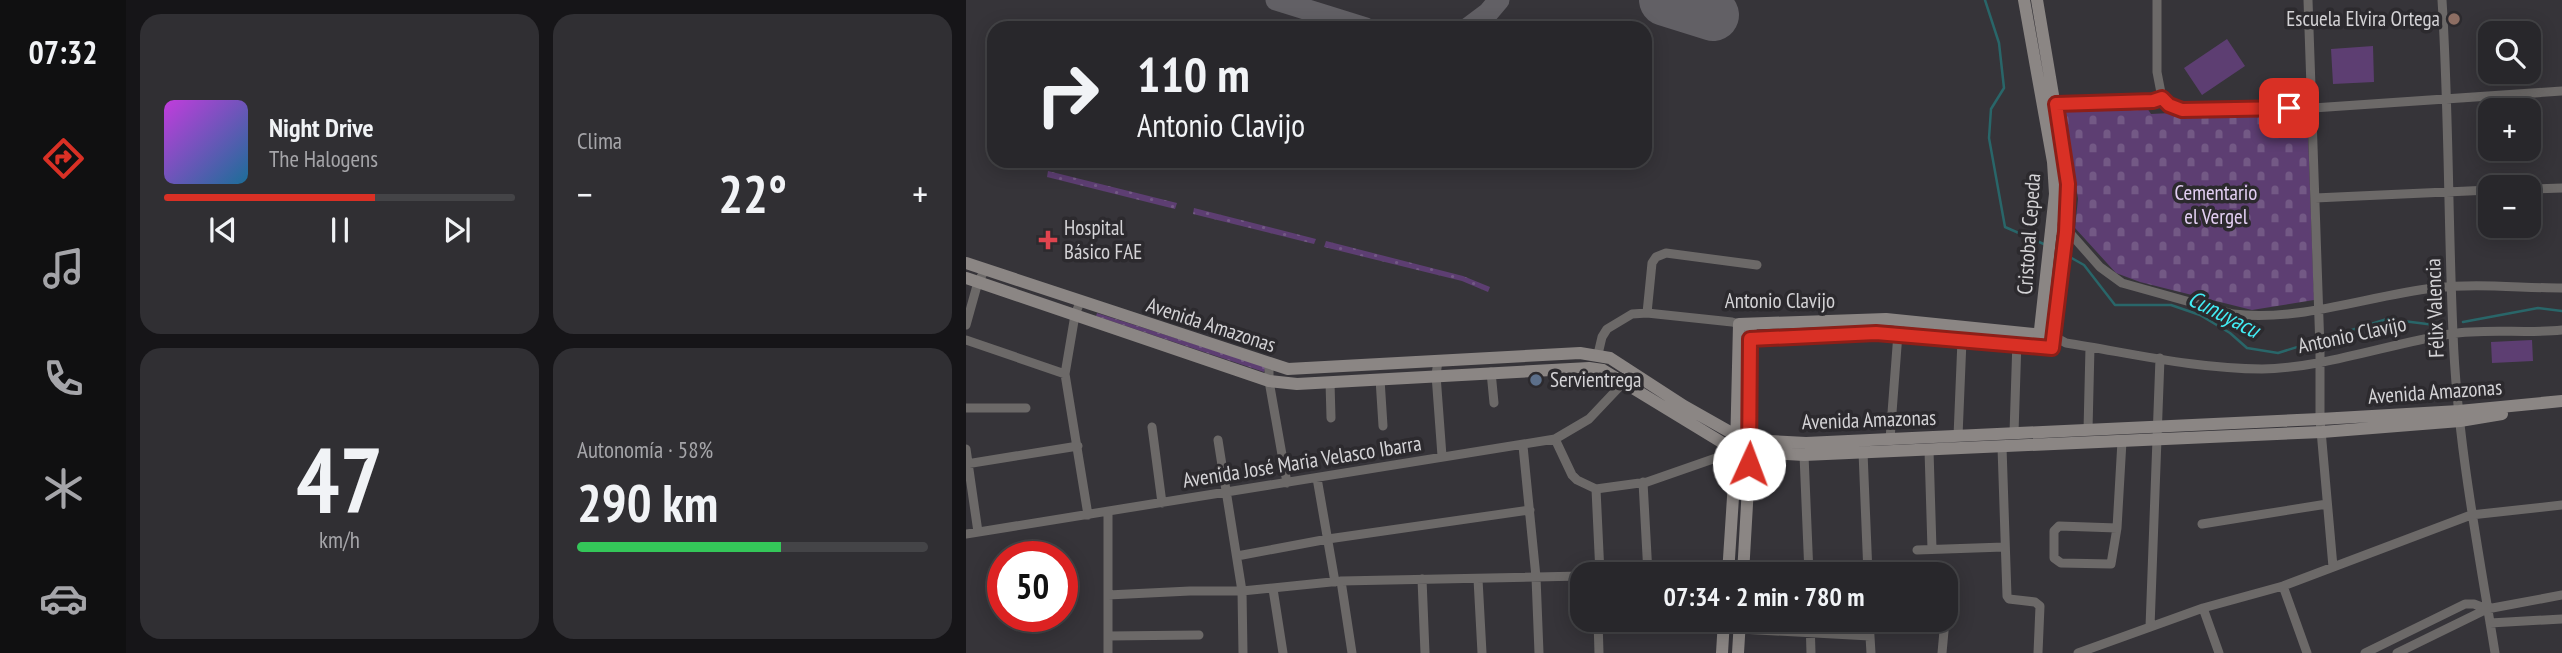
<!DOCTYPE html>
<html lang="es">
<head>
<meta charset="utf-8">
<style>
	body { margin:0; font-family:"PT Sans Narrow",sans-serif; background:#302f33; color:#f1f3f6; height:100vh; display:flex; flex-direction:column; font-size:26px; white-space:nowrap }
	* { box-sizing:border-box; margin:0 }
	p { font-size:23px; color:#a5a5a9 }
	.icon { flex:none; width:38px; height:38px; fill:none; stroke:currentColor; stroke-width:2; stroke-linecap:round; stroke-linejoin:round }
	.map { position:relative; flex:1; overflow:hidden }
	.sheet { display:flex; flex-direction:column; gap:14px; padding:14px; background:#161518; width:840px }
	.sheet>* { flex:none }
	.hud { position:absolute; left:21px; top:21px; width:665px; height:147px; border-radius:21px; box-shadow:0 4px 18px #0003,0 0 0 2px #444447; background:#28272b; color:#f1f3f6; overflow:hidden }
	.tools { position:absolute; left:1512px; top:21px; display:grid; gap:14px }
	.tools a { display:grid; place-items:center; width:63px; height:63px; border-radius:14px; background:#28272b; box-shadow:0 4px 18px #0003,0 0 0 2px #444447; font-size:35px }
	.speed { position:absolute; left:21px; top:541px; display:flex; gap:14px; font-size:35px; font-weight:700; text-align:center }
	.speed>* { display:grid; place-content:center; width:91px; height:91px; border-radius:50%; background:#28272b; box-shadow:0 4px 18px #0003,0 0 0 2px #444447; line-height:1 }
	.speed .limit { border:10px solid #d22; background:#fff; color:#111 }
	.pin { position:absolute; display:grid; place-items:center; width:60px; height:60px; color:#fff; margin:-30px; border-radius:14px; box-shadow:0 4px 10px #0006 }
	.me { position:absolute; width:77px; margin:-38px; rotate:2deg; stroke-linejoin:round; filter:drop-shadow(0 0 5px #0008) }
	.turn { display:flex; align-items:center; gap:24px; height:147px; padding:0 35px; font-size:32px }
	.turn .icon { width:91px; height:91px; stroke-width:2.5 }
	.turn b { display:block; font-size:49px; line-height:60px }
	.big { font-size:52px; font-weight:800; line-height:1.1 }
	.sheet .widget { flex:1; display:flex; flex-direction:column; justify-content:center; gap:10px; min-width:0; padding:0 24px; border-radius:21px; background:#302f33 }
	.sheet .dial { align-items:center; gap:0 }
	.dial b { font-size:91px; line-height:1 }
	.song { display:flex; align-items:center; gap:21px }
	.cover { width:84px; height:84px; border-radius:10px; background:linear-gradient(135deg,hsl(290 70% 55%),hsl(200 70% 35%)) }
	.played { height:7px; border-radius:4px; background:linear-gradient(90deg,#d93025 60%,#444447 60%) }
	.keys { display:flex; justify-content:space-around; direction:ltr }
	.heat { display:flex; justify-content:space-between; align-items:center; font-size:38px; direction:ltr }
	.charge { height:10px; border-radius:5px; background:linear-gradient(90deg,#34c759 58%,#444447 0) }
	.sheet .tiles { flex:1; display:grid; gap:14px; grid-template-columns:repeat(2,1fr) }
	.trip { position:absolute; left:604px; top:562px; width:388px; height:70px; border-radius:21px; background:#28272b; box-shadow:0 4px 18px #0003,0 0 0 2px #444447; font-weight:800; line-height:70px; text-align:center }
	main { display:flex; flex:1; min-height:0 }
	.tabs { display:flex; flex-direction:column; width:126px; justify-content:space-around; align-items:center; background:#101011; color:#a5a5a9 }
	.tabs .icon { width:49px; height:49px }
	.tabs .selected { color:#d93025 }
	.tabs b { font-size:32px; color:#f1f3f6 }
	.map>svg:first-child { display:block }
	.grass { fill:url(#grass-dots) }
	.cemetery { fill:url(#cemetery-stones) }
	.pitch { fill:#5d3e72 }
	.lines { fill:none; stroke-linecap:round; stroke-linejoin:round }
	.stream { stroke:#296669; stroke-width:2.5 }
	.taxiway { stroke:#626065; stroke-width:21 }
	.runway { stroke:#626065; stroke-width:52 }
	.street { stroke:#6c6968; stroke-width:9 }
	.secondary { stroke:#8b8684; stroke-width:12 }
	.route-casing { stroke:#8d1f18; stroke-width:18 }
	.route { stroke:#d93025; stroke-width:12 }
	.education-dot { fill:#8d6e63; stroke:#2c2a2e; stroke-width:2.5 }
	.health-dot { fill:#e0444e; stroke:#2c2a2e; stroke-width:2.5 }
	.service-dot { fill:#5c6f8a; stroke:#2c2a2e; stroke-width:2.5 }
	.labels { text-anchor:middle; stroke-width:7; stroke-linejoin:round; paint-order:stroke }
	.poi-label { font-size:21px; fill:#d4d3d6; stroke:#2c2a2e; text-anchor:start }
	.park-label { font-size:21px; fill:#e3cff3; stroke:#2c2a2e }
	.street-label { font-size:21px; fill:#d4d3d6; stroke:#2c2a2e }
	.water-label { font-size:23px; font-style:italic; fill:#42edf5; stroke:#2c2a2e }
</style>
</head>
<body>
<main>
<nav class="tabs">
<b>07:32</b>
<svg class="icon selected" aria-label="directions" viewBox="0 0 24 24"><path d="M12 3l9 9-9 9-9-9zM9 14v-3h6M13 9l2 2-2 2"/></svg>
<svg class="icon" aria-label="music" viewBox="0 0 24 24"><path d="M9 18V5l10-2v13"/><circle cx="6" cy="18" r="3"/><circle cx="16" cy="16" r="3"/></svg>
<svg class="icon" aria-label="phone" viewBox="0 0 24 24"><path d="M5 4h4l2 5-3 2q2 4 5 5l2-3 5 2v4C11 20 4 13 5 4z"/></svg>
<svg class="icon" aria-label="climate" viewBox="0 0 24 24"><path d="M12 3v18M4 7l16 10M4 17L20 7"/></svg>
<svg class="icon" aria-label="car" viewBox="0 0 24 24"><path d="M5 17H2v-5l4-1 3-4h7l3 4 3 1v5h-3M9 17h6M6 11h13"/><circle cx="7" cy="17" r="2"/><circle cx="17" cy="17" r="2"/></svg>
</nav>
<section class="sheet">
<div class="tiles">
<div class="widget">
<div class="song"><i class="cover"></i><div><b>Night Drive</b><p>The Halogens</p></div></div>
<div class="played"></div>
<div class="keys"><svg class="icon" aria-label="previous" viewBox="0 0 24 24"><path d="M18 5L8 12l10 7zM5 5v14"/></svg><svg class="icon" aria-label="pause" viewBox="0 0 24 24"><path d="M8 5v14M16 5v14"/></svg><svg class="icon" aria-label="next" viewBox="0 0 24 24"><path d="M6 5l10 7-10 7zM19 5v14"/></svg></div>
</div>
<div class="widget"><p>Clima</p>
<div class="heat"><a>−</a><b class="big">22°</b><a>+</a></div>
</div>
<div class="widget dial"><b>47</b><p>km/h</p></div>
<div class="widget"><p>Autonomía · 58%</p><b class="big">290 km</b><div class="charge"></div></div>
</div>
</section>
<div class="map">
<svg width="1596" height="653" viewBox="0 0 1596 653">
	<defs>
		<pattern id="grass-dots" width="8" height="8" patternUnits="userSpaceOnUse" patternTransform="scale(1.75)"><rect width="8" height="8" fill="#5d3e72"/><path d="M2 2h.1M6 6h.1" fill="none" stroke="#735985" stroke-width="1.8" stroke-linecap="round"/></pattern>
		<pattern id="cemetery-stones" width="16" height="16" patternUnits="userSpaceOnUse" patternTransform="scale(1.75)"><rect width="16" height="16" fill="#5d3e72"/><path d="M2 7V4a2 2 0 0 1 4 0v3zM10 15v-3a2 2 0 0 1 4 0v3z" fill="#735985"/></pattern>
	</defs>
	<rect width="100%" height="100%" fill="#363439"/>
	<path class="grass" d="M82 171 211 203 209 209 81 177Z
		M228 208 350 239 348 244 227 214Z
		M360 241 497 276 524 287 522 292 496 281 358 247Z
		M131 313 300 367 298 372 130 316Z"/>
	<path class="cemetery" d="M1179 105 1185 114 1341 106 1348 300 1286 310 1174 282 1150 273 1109 228 1112 199 1099 108Z"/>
	<path class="pitch" d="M1261 39 1279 66 1236 95 1218 68Z
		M1407 46 1408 82 1367 84 1365 49Z
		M1566 340 1567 361 1526 363 1525 342Z"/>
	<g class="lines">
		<path class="stream" d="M1019 0 1033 43 1038 88 1025 109 1023 138 1039 227 1080 245
			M1102 256 1118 265 1149 305H1205L1234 315 1264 333 1281 348 1312 353 1421 319 1469 325
			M1497 322 1572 308 1596 311"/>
		<path class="taxiway" d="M310 0 400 28
			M502 28 522 13 533 0"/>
		<path class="runway" d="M699 0 747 15"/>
		<path class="street" d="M1191 0V72L1196 98
			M1342 0 1354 349V419L1367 567
			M1476 0C1483 111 1482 222 1487 333 1491 441 1512 547 1529 653
			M1196 98 1209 108 1226 110 1347 108 1596 91
			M1083 104 1187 101 1196 98
			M1563 189 1596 188
			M1349 198 1524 190
			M1085 229 1104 233 1134 267 1156 283 1267 314C1334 322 1401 296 1468 288 1510 283 1554 288 1596 288
			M114 302 109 315 99 374 122 515
			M681 313 686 263 690 257 700 253 791 265
			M0 325 12 282 19 270
			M1087 336 1100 343C1164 353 1230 369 1296 369 1358 368 1422 344 1484 334 1521 328 1559 334 1596 330
			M0 340 99 374
			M632 354 636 337 641 329 666 314 681 313 766 322 773 324
			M472 361 470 375 476 456
			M303 365V381L321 483
			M525 372 528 403
			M414 379 417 426
			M364 382 365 418
			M0 408H60
			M186 427 196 503
			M1122 430 1124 347
			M1048 433 1051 340
			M992 436 996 340
			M589 439 606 475 611 480 630 489 681 482 770 451
			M924 439 933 320
			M252 440 276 591 277 653
			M557 446 570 577 573 653
			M1036 447 1041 596 1043 599 1069 602 1074 606 1072 653
			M0 449 12 532
			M963 450 966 549
			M897 452 902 574
			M838 455 843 574
			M0 464 112 446
			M351 478 369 582
			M677 482 682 574
			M630 489 634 574
			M142 512V653
			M1236 524 1361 504
			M1151 528 1093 526 1088 531V558L1095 563 1145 564 1151 528 1156 441
			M0 534 589 439 623 419 658 382
			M951 550 1038 547
			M271 556 362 539 564 510
			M456 579 459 653
			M512 579 516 653
			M375 581 386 653
			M1317 586 1341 653
			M307 589 317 653
			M142 595 224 591H276L375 581 616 576
			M1237 608 1253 653
			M632 620 633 653
			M844 620 845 653
			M903 620 905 653
			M680 621V620
			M1524 623 1596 619
			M1184 627 1194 358
			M774 629 904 636
			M142 636 233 635
			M976 653 979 620
			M1112 653 1237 608 1317 586 1505 515 1596 505
			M1399 653 1499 604H1508L1521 609
			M1431 653 1521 609 1596 595"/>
		<path class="secondary" d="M1058 0 1087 162 1089 194 1073 339
			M0 263 322 369 614 353 644 358 718 406 771 436 784 440 840 443 1354 419 1493 411 1596 401
			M0 278 303 381 331 384 623 368 637 370 770 451 838 455 1356 432 1494 421 1536 414
			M784 339 910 333 1086 348 1100 232 1102 184 1071 0
			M762 574 770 451 773 324 920 319 1087 336
			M777 574 784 452 785 331
			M756 653 758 620
			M772 653 774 620"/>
	</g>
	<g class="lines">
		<g class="route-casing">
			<path id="route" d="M783 464 784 339 910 333 1086 348 1100 232 1102 184 1090 104 1187 101 1196 98 1203 105 1216 110 1323 108"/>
		</g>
		<use href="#route" class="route"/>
	</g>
	<circle class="education-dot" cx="1488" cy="19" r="7"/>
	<path class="health-dot" d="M78.5 229.5h7v7h7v7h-7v7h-7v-7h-7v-7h7z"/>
	<circle class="service-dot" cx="570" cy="380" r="7"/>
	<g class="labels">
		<g class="poi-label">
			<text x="1474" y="26" text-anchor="end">Escuela Elvira Ortega</text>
			<text x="98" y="235">Hospital<tspan x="98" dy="24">Básico FAE</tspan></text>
			<text x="584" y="387">Servientrega</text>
		</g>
		<g class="park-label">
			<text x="1250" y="200">Cementario<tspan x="1250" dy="24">el Vergel</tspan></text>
		</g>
		<g class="street-label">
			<text transform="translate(1063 234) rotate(-86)" y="7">Cristobal Cepeda</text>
			<text x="814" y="308">Antonio Clavijo</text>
			<text transform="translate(1469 308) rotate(-92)" y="7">Félix Valencia</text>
			<text transform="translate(245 325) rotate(18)" y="7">Avenida Amazonas</text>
			<text transform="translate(1386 335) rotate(-12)" y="7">Antonio Clavijo</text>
			<text transform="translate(1469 392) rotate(-4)" y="7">Avenida Amazonas</text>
			<text transform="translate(903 420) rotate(-2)" y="7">Avenida Amazonas</text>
			<text transform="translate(336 462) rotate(-9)" y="7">Avenida José Maria Velasco Ibarra</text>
		</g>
		<g class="water-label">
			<text transform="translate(1258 314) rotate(27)" y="8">Cunuyacu</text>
		</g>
	</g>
</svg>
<div class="tools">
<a><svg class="icon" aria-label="search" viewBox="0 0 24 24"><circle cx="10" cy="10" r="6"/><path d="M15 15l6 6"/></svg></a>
<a>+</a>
<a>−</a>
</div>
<div class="speed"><div class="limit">50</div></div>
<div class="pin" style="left:1323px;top:108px;background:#d93025"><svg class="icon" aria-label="arrive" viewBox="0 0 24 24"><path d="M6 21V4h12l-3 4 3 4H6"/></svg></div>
<svg class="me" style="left:783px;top:464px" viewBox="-20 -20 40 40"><circle r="19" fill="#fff"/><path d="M0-13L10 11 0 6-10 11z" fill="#d93025"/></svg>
<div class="trip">07:34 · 2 min · 780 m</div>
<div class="hud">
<div class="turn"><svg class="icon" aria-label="right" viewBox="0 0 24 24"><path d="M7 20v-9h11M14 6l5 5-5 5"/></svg><div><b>110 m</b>Antonio Clavijo</div></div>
</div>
</div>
</main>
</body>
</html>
